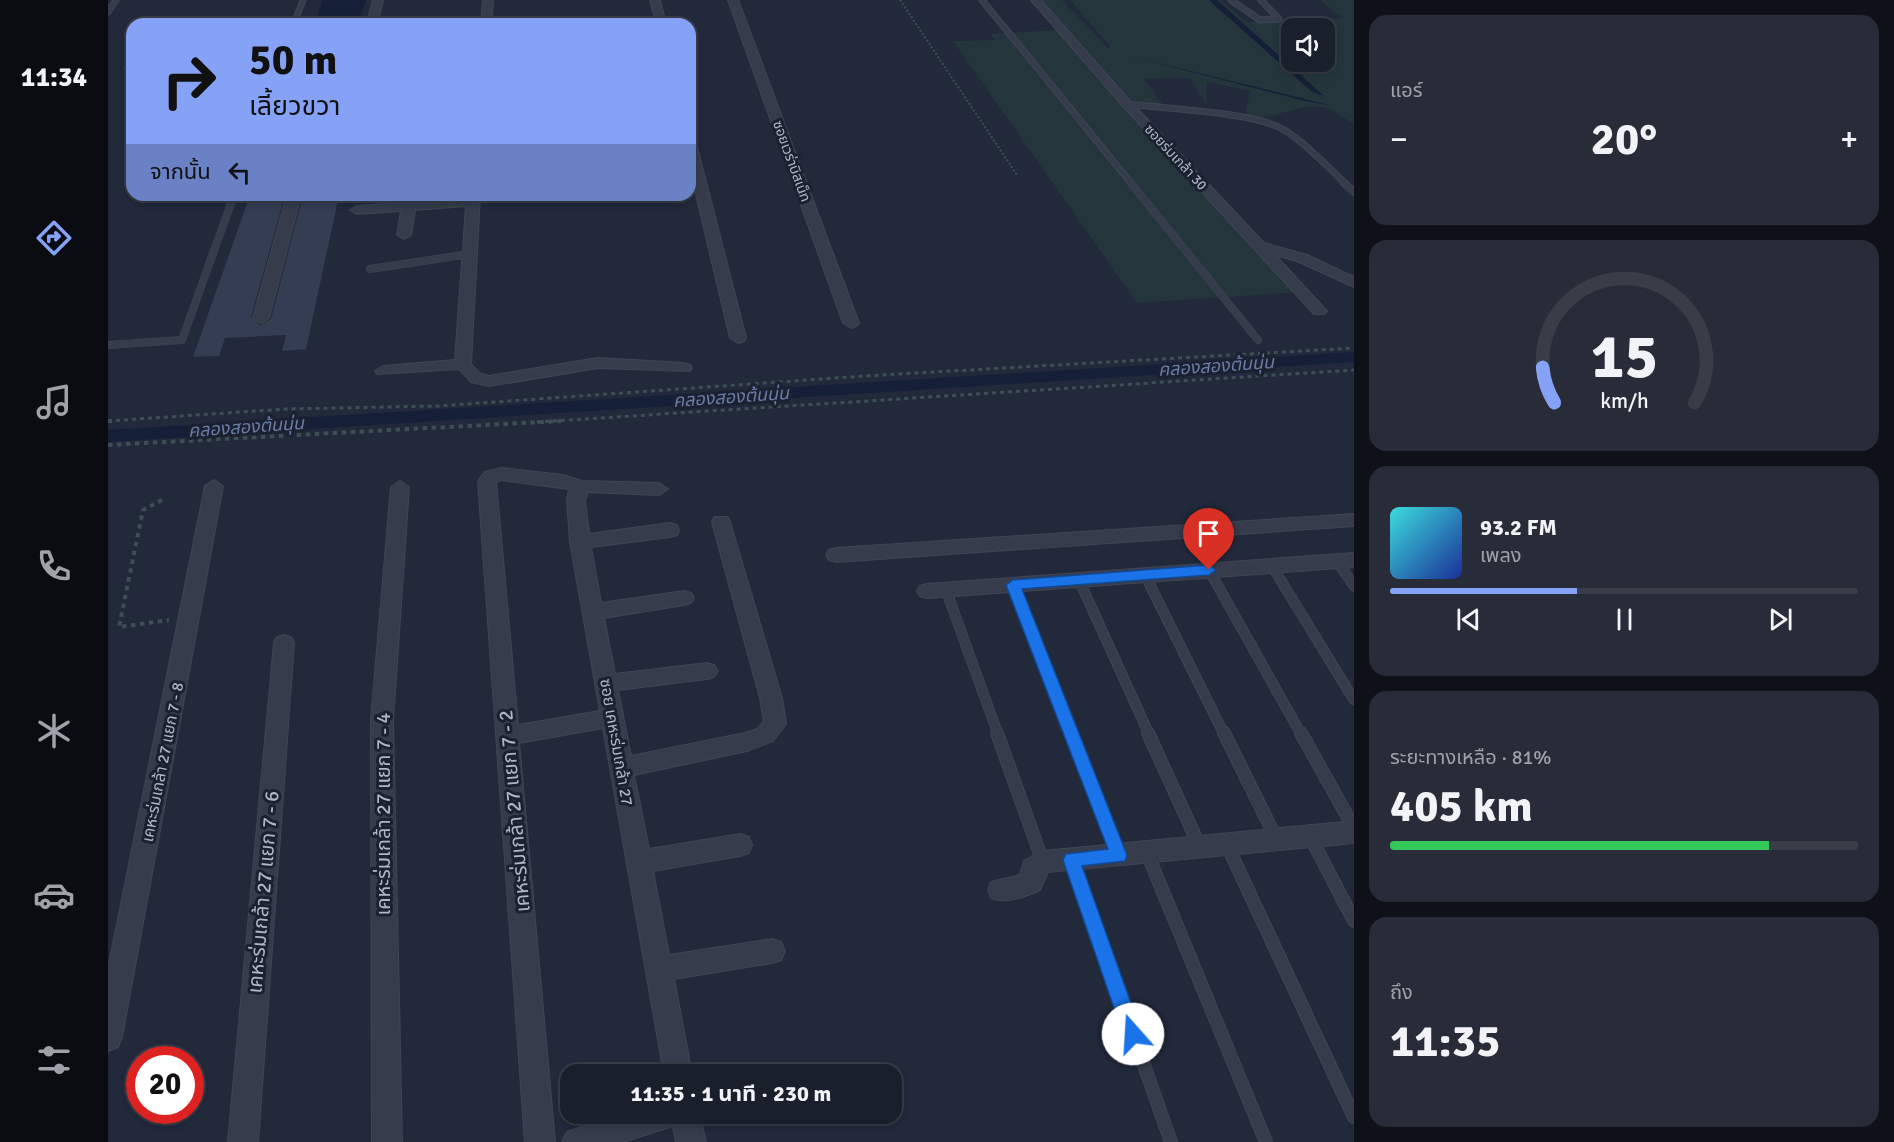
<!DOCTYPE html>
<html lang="th">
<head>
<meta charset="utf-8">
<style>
	body { margin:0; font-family:Signika,"Noto Sans Thai",sans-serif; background:#272c38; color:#f1f3f6; height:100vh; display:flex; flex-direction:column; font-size:22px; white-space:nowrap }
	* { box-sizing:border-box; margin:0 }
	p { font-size:20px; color:#9fa2a9 }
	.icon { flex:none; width:33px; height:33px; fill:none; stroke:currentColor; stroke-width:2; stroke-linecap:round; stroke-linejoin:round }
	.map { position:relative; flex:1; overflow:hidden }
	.details { display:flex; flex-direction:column; gap:15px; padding:15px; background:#0e1118; width:540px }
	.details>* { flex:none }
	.top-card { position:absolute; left:18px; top:18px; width:570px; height:183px; border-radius:18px; box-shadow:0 3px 9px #0003,0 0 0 2px #383d48; background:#85a2f7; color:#111; overflow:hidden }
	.controls { position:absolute; left:1173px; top:18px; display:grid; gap:12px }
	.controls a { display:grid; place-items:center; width:54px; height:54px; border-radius:12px; background:#1a1f2c; box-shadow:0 3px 9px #0003,0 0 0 2px #383d48; font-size:30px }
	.speed { position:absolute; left:18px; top:1046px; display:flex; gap:12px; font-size:30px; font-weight:700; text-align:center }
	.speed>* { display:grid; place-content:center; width:78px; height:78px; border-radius:50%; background:#1a1f2c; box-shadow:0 3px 9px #0003,0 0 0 2px #383d48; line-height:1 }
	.speed .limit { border:9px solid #d22; background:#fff; color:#111 }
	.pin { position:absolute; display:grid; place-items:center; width:51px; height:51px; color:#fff; margin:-62px -26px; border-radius:50% 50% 50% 0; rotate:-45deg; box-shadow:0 0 6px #0007 }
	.pin .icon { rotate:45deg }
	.me { position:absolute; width:66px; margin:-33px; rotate:341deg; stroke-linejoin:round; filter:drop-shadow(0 0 4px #0008) }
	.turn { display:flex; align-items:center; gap:21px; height:126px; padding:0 24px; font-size:27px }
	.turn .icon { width:78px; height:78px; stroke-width:2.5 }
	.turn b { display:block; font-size:42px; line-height:51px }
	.then { display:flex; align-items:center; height:57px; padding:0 24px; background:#0003; gap:12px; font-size:22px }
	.big { font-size:45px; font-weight:700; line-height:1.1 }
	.details .tile { flex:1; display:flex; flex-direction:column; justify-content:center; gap:9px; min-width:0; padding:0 21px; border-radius:18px; background:#272c38 }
	.details .dial { align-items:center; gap:0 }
	.dial svg { height:156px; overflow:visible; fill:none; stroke:#383d48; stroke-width:7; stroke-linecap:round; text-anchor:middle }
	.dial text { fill:#f1f3f6; stroke:none }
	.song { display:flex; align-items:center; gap:18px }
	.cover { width:72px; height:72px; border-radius:9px; background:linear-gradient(135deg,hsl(180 70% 55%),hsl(230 70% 35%)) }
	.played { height:6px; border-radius:3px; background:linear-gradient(90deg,#85a2f7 40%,#383d48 40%) }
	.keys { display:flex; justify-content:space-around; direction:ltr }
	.heat { display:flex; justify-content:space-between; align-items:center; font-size:33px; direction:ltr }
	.charge { height:9px; border-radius:4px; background:linear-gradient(90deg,#34c759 81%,#383d48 0) }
	.trip { position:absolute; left:452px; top:1064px; width:342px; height:60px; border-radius:18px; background:#1a1f2c; box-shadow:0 3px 9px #0003,0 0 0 2px #383d48; font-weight:700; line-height:60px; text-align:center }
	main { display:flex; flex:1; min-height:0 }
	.dock { display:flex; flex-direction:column; width:108px; justify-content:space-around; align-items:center; background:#0a0c12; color:#9fa2a9 }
	.dock .icon { width:42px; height:42px }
	.dock .active { color:#85a2f7 }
	.dock b { font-size:27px; color:#f1f3f6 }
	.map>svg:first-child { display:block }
	.green { fill:#24363c; fill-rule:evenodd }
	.water { fill:#161f38 }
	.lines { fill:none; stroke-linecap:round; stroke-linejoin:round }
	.canal { fill:#161f38; fill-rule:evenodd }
	.building { fill:#343d52 }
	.service-far3-casing { stroke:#3f4554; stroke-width:7 }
	.service-far2-casing { stroke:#3f4554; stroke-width:8 }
	.service-far1-casing { stroke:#3f4554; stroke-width:11 }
	.service-casing { stroke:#3f4554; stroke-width:14 }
	.minor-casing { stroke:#3f4554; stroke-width:2 }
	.path-far2 { stroke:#3d4f54; stroke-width:2; stroke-dasharray:2 2; stroke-linecap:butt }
	.path-far1 { stroke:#3d4f54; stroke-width:3; stroke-dasharray:4 4; stroke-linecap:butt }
	.path { stroke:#3d4f54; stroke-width:4; stroke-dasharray:4.5 4.5; stroke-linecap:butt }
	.service-far3 { stroke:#363c4b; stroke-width:5 }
	.service-far2 { stroke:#363c4b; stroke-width:7 }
	.service-far1 { stroke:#363c4b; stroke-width:9 }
	.service { stroke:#363c4b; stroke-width:12 }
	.minor { fill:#363c4b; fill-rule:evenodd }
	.route { fill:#1a73e8; stroke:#114b97; stroke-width:1.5 }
	.labels { text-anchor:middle; stroke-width:6; stroke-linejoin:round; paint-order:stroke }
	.far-street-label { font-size:14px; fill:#b1b6c7; stroke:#1b2130 }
	.street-label { font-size:16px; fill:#b1b6c7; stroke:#1b2130 }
	.water-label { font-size:18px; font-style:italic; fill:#6a7ba6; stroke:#1b2130 }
	.near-street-label { font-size:20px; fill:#b1b6c7; stroke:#1b2130 }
</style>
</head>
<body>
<main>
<nav class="dock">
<b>11:34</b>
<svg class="icon active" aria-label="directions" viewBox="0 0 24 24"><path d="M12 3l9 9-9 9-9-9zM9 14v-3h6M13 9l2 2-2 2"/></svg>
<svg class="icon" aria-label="music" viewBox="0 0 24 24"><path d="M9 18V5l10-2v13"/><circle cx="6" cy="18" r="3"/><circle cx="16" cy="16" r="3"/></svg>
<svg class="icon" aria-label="phone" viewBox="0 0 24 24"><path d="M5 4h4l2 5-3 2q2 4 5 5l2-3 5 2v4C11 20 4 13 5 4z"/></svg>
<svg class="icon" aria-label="climate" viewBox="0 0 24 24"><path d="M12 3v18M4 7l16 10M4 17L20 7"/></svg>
<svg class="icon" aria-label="car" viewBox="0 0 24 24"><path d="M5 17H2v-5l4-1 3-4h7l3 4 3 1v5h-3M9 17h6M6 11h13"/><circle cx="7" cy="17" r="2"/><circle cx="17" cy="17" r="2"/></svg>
<svg class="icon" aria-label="filters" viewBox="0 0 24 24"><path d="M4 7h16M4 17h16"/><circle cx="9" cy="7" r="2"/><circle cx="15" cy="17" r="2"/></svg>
</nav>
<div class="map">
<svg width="1246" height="1142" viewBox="0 0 1246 1142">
	<rect width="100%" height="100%" fill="#22293b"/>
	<path class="green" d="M935 0H954L1001 49 1002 46 962 0H1101L1204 91 1214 95 1109 0H1113L1138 22 1235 18 1212 0H1246V124C1236 119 1228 110 1217 108 1190 102 1165 122 1137 117L1142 91 1099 82 1098 104 1082 78 1036 79 1056 107 1039 106 1023 100ZM1184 28H1216V62H1184Z
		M948 30 1140 240 1192 292 1029 303 845 41 887 40 882 34Z"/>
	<path class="water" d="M215 0H258L250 24H206Z
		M1101 0H1109L1216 96 1204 92Z
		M1014 54 1225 106 1197 101Z"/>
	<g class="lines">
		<path class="canal" d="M1246 352V362L0 442V430Z"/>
	</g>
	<path class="building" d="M142 195H177L143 317 152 325 163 319 195 195H231L198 349 174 351 178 335 117 338 111 356 85 357Z"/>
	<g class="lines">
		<g class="service-far3-casing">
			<path id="service-far3" d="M874 0 1023 183
				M1123 0 1152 20 1171 19 1153 0
				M0 12 8 0
				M186 24 195 0
				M19 68H24
				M1019 104C1060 109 1128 111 1166 125 1190 134 1218 166 1237 183"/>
		</g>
		<g class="service-far2-casing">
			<path id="service-far2" d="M1022 182 1150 340
				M1235 182 1246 192
				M262 269 362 254
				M0 345 74 340 126 195"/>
		</g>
		<g class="service-far1-casing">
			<path id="service-far1" d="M1229 561 1246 586
				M1164 566 1246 700
				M1101 570 1193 734
				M1037 575 1116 734
				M971 580 1041 734
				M905 585 964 734
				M838 590 890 734"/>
		</g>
		<g class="service-casing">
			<path id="service" d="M889 733 935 862
				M963 733 1011 855
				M1040 733 1091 845
				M1116 733 1168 838
				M1193 733 1246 828
				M1203 838 1246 921
				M1119 845 1246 1117
				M1039 853 1158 1142
				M964 860 1063 1142"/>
		</g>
		<g class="minor-casing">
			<path id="minor" d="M265 0H275L269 24H259Z
				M375 0H385L383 24H373Z
				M542 0H552L558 24H548Z
				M620 0H630L751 323 748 326 743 328 735 323Z
				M923 0H933L1023 102 1156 243 1199 255 1246 277V287L1189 261 1167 255 1219 311 1216 314H1206L1015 106Z
				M582 139 588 143 638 338 636 341 630 343 622 338 582 169Z
				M179 195H193L161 318 153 323 145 318Z
				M358 195H372L363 364 371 373 381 376 490 358 576 363 582 365 584 368 582 371 490 368 381 386 363 382 351 369 269 374 267 371 275 366 347 360 358 206 307 210 303 235 296 239 289 235 293 211 249 214 242 210 249 206 358 198Z
				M393 468 455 475 474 481 551 483 560 489 551 495 480 492 477 500 481 534 562 523 569 525 571 530 569 535 562 537 483 547 493 603 576 591 583 593 586 598 583 603 576 605 496 618 507 674 599 663 606 665 610 671 606 677 599 679 510 690 523 756 637 733 649 729 656 722 652 698 604 522 606 517H620L622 522 674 698 678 724 665 741 639 751 526 775 541 849 632 834 641 837 644 845 641 853 632 856 545 871 561 955 664 939 673 942 677 951 673 960 664 963 566 979 584 1074H556L495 728 411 743 447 1142H417L370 481 377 472ZM393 480 461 489 459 500 462 542 492 711 410 725 388 482Z
				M106 480 115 486 14 1037 10 1047 0 1051V969L97 486Z
				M292 481 301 487 285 720 294 1142H264L263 720 283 487Z
				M1246 514V526L728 562 721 560 718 555 721 550 728 548Z
				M1246 553V567L819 598 812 596 809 591 812 586 819 584Z
				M176 635 183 637 186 643 150 1142H120L166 643 169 637Z
				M1246 821V843L940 872 932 890C916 897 900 904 883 898L880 890 883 882 912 875 916 861 935 851Z
				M516 1113H591L598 1142H568L565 1126 515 1142H454L459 1132Z"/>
		</g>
		<path class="path-far2" d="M792 0 909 175"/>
		<path class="path-far1" d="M0 421 177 409 330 406 756 376 1246 348
			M429 422 1246 370"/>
		<path class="path" d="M0 421H4
			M0 445 453 421
			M54 500 35 510 11 627 61 620"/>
		<use href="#service-far3" class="service-far3"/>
		<use href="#service-far2" class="service-far2"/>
		<use href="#service-far1" class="service-far1"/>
		<use href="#service" class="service"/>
		<use href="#minor" class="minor"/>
	</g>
	<path class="route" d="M1101 565 1108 570 1101 575 914 589 1019 855 1017 861 974 866 1034 1034 1031 1040 1025 1043 1018 1040 1015 1034 955 860 958 854 1000 849 898 585 905 580Z"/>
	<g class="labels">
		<g class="far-street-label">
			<text transform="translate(1068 157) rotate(47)" y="5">ซอยร่มเกล้า 30</text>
			<text transform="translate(684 161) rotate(70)" y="5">ซอยเวร่าบิสเน็ท</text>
		</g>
		<g class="street-label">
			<text transform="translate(509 742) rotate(80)" y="6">ซอย เคหะร่มเกล้า 27</text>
			<text transform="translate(54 762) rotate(-79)" y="6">เคหะร่มเกล้า 27 แยก 7 - 8</text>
		</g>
		<g class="water-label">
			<text transform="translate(1108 366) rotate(-4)" y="6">คลองสองต้นนุ่น</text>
			<text transform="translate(623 397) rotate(-4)" y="6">คลองสองต้นนุ่น</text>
			<text transform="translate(138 427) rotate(-4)" y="6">คลองสองต้นนุ่น</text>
		</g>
		<g class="near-street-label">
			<text transform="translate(406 811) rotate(-95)" y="7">เคหะร่มเกล้า 27 แยก 7 - 2</text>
			<text transform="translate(275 814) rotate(-90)" y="7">เคหะร่มเกล้า 27 แยก 7 - 4</text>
			<text transform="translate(155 892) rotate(-85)" y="7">เคหะร่มเกล้า 27 แยก 7 - 6</text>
		</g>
	</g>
</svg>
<div class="controls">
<a><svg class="icon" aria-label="sound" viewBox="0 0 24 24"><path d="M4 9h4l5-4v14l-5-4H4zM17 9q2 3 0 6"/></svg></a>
</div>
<div class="speed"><div class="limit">20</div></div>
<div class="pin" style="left:1101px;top:570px;background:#d93025"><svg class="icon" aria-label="arrive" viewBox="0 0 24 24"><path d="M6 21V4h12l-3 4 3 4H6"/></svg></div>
<svg class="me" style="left:1025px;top:1034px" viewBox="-20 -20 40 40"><circle r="19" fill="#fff"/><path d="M0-13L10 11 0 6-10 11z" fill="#1a73e8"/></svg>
<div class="trip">11:35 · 1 นาที · 230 m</div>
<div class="top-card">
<div class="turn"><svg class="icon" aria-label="right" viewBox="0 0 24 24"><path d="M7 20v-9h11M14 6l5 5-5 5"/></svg><div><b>50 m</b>เลี้ยวขวา</div></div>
<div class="then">จากนั้น<svg class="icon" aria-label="left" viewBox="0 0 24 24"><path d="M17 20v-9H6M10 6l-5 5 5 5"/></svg></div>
</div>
</div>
<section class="details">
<div class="tile"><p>แอร์</p>
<div class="heat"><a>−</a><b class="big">20°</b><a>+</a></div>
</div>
<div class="tile dial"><svg viewBox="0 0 100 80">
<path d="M14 69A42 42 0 1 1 86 69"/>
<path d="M14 69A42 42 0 0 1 8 51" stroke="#85a2f7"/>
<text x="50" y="56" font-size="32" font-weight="700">15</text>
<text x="50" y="72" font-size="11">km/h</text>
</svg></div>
<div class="tile">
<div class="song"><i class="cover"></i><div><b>93.2 FM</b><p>เพลง</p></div></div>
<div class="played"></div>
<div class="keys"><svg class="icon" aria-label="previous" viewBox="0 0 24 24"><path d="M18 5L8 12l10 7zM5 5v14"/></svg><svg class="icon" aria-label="pause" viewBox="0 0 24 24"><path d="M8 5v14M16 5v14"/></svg><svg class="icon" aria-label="next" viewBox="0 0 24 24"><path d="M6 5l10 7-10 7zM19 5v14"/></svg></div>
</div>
<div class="tile"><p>ระยะทางเหลือ · 81%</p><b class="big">405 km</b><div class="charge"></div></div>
<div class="tile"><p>ถึง</p><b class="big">11:35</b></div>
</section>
</main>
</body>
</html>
